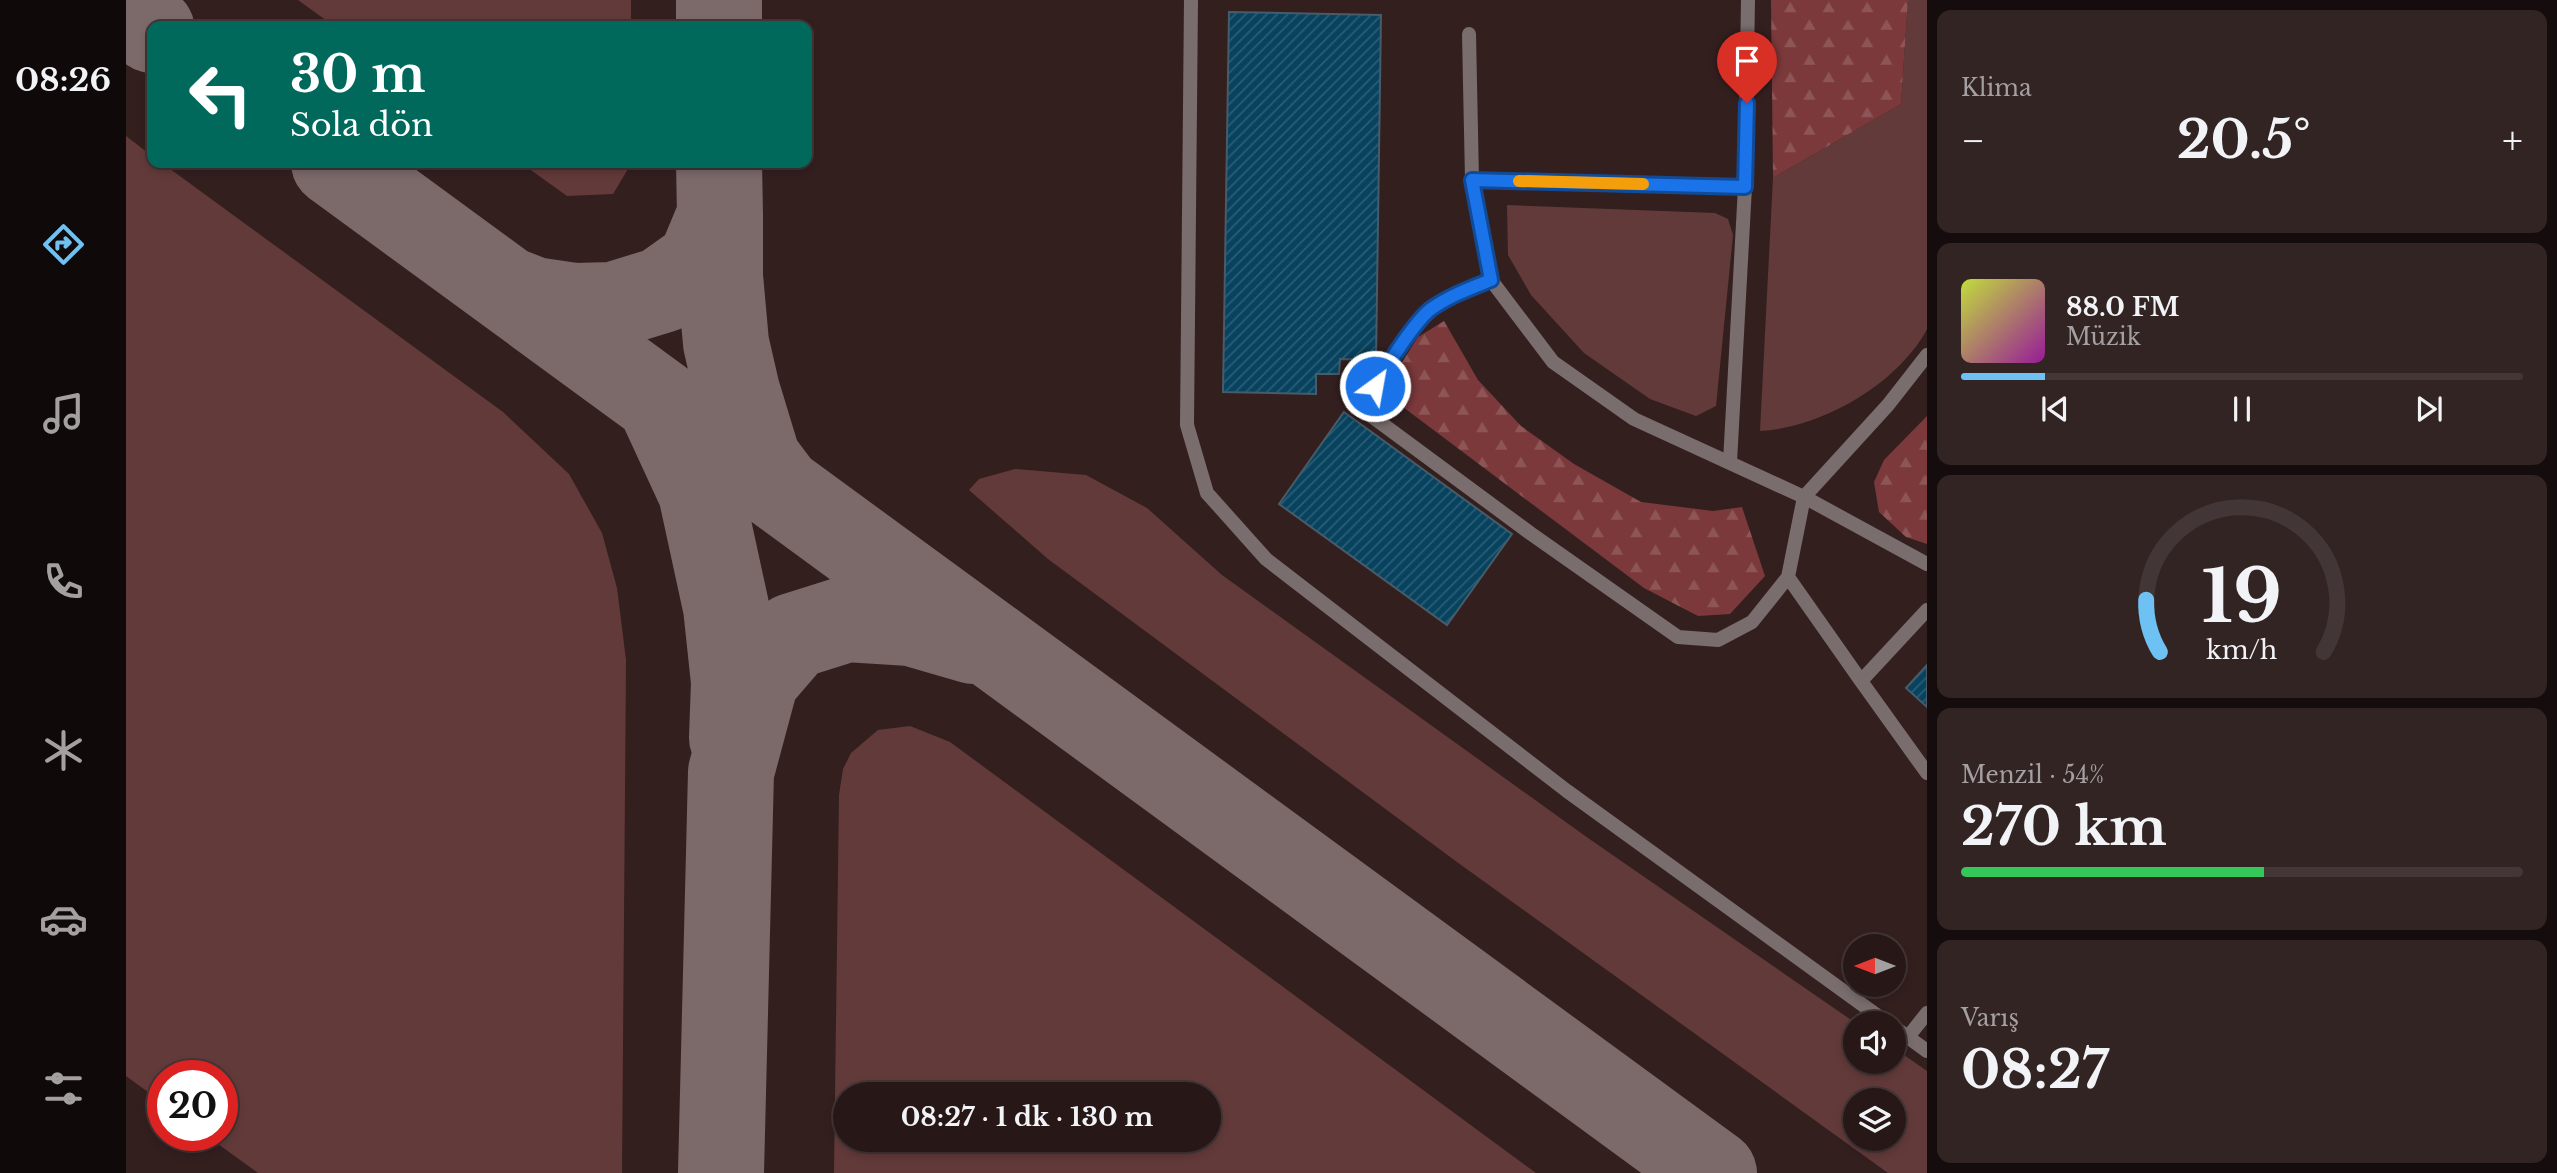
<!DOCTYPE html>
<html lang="tr">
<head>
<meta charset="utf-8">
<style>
	body { margin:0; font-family:"Libre Baskerville",serif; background:#332424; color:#f1f3f6; height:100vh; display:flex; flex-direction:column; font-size:26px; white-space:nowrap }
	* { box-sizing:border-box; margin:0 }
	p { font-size:23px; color:#a49fa1 }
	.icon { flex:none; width:38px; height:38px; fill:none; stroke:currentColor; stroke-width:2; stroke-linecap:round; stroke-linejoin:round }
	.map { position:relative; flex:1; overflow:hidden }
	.panel { display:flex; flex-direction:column; gap:10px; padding:10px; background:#150d0d; width:630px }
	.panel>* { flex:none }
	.banner { position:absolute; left:21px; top:21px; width:665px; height:147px; border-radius:14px; box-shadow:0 4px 10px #0003,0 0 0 2px #433636; background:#00695c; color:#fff; overflow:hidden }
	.needle { width:46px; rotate:270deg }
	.tools { position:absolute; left:1717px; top:934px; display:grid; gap:14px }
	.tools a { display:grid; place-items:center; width:63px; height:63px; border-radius:50%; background:#271717; box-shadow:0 4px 10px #0003,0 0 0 2px #433636; font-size:35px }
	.speed { position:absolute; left:21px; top:1060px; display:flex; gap:14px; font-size:35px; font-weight:700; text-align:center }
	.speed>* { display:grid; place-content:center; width:91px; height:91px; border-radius:50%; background:#271717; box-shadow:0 4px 10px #0003,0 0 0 2px #433636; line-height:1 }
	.speed .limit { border:10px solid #d22; background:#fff; color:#111 }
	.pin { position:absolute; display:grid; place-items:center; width:60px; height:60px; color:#fff; margin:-72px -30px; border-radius:50% 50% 50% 0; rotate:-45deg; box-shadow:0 0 7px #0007 }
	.pin .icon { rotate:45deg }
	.me { position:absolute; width:77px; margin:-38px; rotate:32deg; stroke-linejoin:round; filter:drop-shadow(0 0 5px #0008) }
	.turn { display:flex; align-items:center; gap:24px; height:147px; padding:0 28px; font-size:32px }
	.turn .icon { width:91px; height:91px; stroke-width:2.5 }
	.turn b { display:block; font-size:49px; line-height:60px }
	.big { font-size:52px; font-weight:800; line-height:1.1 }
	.panel .tile { flex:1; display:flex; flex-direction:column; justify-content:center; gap:10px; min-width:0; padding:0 24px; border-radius:14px; background:#332424 }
	.panel .dial { align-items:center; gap:0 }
	.dial svg { height:182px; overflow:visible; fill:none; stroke:#433636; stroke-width:7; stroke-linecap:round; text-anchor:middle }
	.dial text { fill:#f1f3f6; stroke:none }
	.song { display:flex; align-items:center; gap:21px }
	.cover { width:84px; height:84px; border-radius:10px; background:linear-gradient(135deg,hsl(70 70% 55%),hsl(300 70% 35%)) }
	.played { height:7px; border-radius:4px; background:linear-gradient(90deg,#6ec2f3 15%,#433636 15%) }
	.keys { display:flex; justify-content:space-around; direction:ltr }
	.heat { display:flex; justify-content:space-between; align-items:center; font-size:38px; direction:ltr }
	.charge { height:10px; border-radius:5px; background:linear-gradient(90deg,#34c759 54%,#433636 0) }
	.trip { position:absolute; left:707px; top:1082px; width:388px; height:70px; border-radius:35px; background:#271717; box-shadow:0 4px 10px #0003,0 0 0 2px #433636; font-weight:800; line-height:70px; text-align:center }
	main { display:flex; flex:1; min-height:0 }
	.tab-bar { display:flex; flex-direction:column; width:126px; justify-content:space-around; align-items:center; background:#100909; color:#a49fa1 }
	.tab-bar .icon { width:49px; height:49px }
	.tab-bar .selected { color:#6ec2f3 }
	.tab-bar b { font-size:32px; color:#f1f3f6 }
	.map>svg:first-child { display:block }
	.green { fill:#633a3a; fill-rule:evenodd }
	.forest { fill:url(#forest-firs) }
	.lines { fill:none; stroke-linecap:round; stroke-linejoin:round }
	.taxiway { stroke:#7c6a6a; stroke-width:86 }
	.building { fill:url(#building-hatch); stroke:#475b68; stroke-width:2 }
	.service { stroke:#796d6d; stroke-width:14 }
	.route-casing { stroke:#114b97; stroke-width:18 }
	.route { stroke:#1a73e8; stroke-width:12 }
	.slow { stroke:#f59e0b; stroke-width:12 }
</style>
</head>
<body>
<main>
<nav class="tab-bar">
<b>08:26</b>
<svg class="icon selected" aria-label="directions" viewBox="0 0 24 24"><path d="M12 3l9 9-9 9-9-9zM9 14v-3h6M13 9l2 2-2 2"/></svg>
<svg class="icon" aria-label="music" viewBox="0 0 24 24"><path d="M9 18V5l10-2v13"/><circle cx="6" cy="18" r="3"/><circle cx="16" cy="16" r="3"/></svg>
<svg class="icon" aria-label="phone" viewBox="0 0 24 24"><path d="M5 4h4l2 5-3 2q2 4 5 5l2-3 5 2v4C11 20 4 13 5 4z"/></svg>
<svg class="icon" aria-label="climate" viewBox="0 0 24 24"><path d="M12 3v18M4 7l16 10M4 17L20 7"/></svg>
<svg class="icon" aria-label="car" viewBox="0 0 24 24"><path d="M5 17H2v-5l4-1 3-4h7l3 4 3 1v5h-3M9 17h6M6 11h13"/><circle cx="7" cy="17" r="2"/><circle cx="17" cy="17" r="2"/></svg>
<svg class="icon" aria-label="filters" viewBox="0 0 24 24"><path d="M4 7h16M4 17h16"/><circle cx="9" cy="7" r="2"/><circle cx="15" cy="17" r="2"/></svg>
</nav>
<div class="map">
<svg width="1801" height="1173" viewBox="0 0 1801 1173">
	<defs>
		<pattern id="forest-firs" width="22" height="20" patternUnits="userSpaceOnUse" patternTransform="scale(1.75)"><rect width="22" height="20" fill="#7b393b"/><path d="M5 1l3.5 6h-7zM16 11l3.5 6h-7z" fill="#8e5556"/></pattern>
		<pattern id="building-hatch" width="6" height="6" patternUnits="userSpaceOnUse" patternTransform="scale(1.75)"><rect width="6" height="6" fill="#07435f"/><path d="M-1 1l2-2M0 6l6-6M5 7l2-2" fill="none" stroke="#2b5d75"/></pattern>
	</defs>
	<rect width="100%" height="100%" fill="#341f1f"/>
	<path class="green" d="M172 0H505V26H208Z
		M1782 0H1801V329C1772 384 1695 428 1634 431L1647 178 1775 104Z
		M0 136 26 156V163H36L377 412 443 474 476 533 491 588 500 660 496 1173H132L81 1136H96V1076H37V1103L0 1076Z
		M395 163H505V164L487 194 441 196Z
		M1381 205 1589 213 1602 219 1607 235 1590 406 1570 416 1524 399 1458 353 1405 295 1382 255Z
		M889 469 960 475 1021 508 1096 575 1462 838 1731 1024H1729V1062H1768V1048L1801 1071V1173H1762L1331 862 922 559 843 490 853 479ZM1729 1101H1768V1139H1729Z
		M784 726 824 742 1410 1173H708L713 795 717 769 725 753 752 730ZM719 1094H1083V1139H719Z"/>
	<path class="forest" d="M1645 0H1782L1775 104 1647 178Z
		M1318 321 1352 380 1395 426 1448 464 1515 502 1587 511 1616 507 1639 576 1604 614 1572 616 1518 588 1257 392 1292 337Z
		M1801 416V544L1780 537 1753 512 1748 482 1758 460Z"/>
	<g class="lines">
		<path class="taxiway" d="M593 0V26
			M0 11 26 30
			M208 163 1588 1173
			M594 215V276L600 343 611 391 632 460 653 488
			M385 291 408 300 449 306 487 305 536 290 574 263 594 215 593 163
			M533 401 575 492 600 607 608 682 606 738
			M595 1173 605 772 630 679 667 636 721 619 785 623 847 641"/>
	</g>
	<path class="building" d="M1103 12 1255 15 1250 360 1214 359 1213 374H1190V394L1097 392Z
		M1218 412 1386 534 1321 625 1153 504Z
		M1801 665V707L1780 688Z"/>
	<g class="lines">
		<path class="service" d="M1065 0 1061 425 1081 493 1140 559 1441 791 1763 1024
			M1343 34 1346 180 1365 280 1427 362 1508 419 1678 497 1801 564
			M1346 180 1619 187 1622 0
			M1365 280 1340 289 1303 310 1263 362 1236 409 1404 533 1552 637 1592 640 1626 622 1662 577 1735 681
			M1604 462 1619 187
			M1662 577 1678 497 1762 405 1801 355
			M1801 610 1735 681 1801 773
			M1768 1027 1801 1051
			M1782 1037 1801 1013"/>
	</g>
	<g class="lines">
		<g class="route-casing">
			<path id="route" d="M1249 386C1260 367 1289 321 1305 309 1323 296 1345 288 1365 280L1346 180 1619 187 1621 103"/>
		</g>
		<use href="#route" class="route"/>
		<path class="slow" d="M1393 181 1517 184"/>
	</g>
</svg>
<div class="tools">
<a><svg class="needle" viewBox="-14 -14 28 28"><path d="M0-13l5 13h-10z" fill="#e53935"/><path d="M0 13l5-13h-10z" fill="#a49fa1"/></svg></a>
<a><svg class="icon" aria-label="sound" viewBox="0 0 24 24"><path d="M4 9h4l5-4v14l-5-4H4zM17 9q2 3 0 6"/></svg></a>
<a><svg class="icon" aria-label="layers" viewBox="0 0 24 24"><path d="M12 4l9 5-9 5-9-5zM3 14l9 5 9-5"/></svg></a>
</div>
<div class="speed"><div class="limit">20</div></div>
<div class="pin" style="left:1621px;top:103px;background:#d93025"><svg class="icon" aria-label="arrive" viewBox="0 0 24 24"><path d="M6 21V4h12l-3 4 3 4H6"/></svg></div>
<svg class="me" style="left:1249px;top:386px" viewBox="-20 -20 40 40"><circle r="17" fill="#1a73e8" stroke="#fff" stroke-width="3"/><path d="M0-11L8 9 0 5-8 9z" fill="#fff"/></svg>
<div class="trip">08:27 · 1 dk · 130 m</div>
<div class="banner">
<div class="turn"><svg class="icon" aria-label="left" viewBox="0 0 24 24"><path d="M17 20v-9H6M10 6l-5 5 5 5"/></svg><div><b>30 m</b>Sola dön</div></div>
</div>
</div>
<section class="panel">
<div class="tile"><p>Klima</p>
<div class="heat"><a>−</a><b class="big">20.5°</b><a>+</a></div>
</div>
<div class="tile">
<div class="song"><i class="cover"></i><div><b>88.0 FM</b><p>Müzik</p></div></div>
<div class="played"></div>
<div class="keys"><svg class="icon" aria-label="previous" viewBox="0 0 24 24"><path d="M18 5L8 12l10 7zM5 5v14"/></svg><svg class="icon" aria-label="pause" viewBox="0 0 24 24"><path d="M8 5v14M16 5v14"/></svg><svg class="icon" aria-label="next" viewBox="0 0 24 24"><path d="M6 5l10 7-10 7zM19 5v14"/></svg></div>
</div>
<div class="tile dial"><svg viewBox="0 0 100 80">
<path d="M14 69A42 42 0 1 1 86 69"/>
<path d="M14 69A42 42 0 0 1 8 46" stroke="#6ec2f3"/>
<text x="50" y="56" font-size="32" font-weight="700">19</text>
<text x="50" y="72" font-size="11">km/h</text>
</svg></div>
<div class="tile"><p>Menzil · 54%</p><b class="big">270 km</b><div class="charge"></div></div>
<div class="tile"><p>Varış</p><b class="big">08:27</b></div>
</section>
</main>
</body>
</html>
